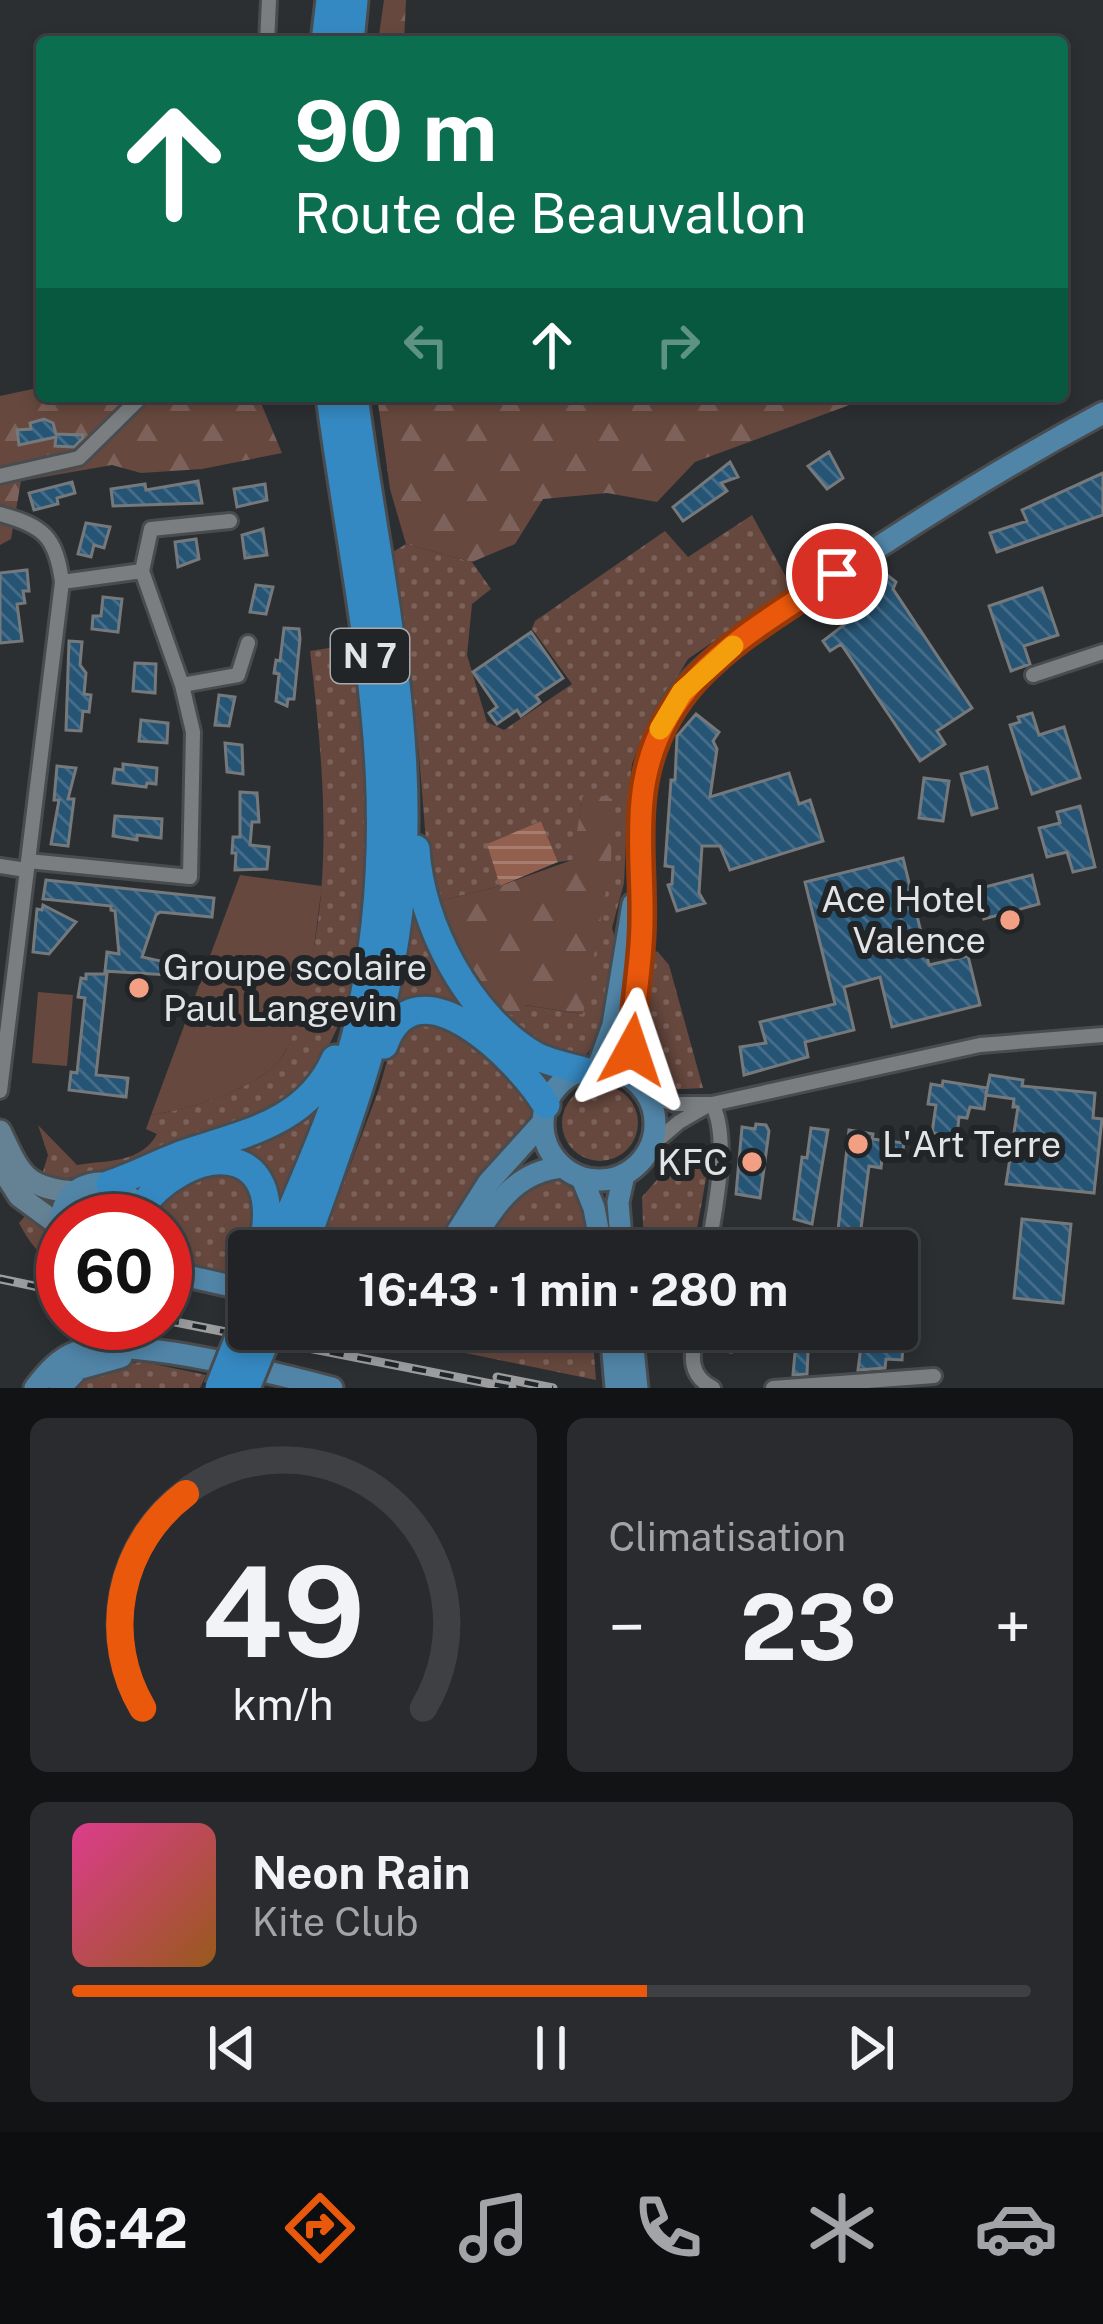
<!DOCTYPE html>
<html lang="fr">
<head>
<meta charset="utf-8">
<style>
	body { margin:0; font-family:"Public Sans",sans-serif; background:#292b2e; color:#f1f3f6; height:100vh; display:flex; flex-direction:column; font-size:45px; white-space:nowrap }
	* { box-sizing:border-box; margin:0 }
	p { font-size:39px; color:#a2a4a7 }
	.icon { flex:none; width:66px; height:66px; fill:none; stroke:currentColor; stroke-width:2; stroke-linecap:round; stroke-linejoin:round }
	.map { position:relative; height:1388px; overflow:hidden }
	.drawer { display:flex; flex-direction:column; gap:30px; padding:30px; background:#121315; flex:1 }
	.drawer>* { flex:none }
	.banner { position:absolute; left:36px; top:36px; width:1032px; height:366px; border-radius:12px; box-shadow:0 6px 18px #0003,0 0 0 3px #3e4043; background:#0b6e4f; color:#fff; overflow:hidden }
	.speed { position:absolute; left:36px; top:1194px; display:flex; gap:24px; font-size:60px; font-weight:700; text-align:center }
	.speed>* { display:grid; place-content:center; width:156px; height:156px; border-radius:50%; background:#212326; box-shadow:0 6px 18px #0003,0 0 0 3px #3e4043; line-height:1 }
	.speed .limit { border:18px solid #d22; background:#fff; color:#111 }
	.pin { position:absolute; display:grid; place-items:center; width:102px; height:102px; color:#fff; margin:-51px; border:6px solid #fff; border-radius:50%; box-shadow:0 3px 12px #0007 }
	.me { position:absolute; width:132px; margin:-66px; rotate:5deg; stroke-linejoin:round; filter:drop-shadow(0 0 9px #0008) }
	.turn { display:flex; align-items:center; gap:42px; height:252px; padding:0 60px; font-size:54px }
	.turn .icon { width:156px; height:156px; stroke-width:2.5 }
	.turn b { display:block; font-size:84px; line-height:102px }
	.lanes { display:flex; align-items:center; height:114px; padding:0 60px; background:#0003; justify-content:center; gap:60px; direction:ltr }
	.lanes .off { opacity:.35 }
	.big { font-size:90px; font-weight:700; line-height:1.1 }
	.drawer .card { flex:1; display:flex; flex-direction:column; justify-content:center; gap:18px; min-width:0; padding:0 42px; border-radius:18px; background:#292b2e }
	.drawer .dial { align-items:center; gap:0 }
	.dial svg { height:312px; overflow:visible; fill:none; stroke:#3e4043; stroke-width:7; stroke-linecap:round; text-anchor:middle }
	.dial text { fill:#f1f3f6; stroke:none }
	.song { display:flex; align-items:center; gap:36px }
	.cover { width:144px; height:144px; border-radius:18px; background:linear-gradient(135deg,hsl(330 70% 55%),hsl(30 70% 35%)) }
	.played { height:12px; border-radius:6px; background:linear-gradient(90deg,#ea580c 60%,#3e4043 60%) }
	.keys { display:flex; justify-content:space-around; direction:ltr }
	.heat { display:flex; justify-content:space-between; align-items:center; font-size:66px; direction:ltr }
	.drawer .tiles { flex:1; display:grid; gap:30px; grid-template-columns:1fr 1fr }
	.card:last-child { grid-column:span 2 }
	.trip { position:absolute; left:228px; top:1230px; width:690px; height:120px; border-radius:12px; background:#212326; box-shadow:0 6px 18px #0003,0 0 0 3px #3e4043; font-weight:700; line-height:120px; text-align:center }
	.tab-bar { display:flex; height:192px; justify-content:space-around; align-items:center; background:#0d0e0f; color:#a2a4a7 }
	.tab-bar .icon { width:84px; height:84px }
	.tab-bar .active { color:#ea580c }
	.tab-bar b { font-size:54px; color:#f1f3f6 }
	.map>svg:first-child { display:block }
	.green { fill:url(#green-dots) }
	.forest { fill:url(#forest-firs) }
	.pitch { fill:#66483e }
	.water { fill:url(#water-rules) }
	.building { fill:url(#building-back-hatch); stroke:#75797c; stroke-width:3 }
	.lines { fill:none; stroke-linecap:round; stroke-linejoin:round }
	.street-casing { stroke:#494c4f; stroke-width:20 }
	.secondary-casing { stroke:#494c4f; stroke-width:27 }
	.primary-casing { stroke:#494c4f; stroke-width:27 }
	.highway-casing { stroke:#494c4f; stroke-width:33 }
	.street { stroke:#7a7e81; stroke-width:14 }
	.secondary { stroke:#658194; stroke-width:21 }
	.primary { stroke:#5185a8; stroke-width:21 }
	.highway { stroke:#3589c2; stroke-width:27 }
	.rail-casing { stroke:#9b9d9f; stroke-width:9 }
	.rail { stroke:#222528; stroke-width:4.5; stroke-dasharray:14; stroke-linecap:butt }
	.highway-bridge-casing { stroke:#494c4f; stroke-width:33; stroke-linecap:butt }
	.highway-bridge { stroke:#3589c2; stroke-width:27 }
	.route-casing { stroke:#983908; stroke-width:30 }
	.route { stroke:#ea580c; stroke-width:21 }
	.slow { stroke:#f59e0b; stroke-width:21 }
	.poi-dot { fill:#f39f84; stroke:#222528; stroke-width:4.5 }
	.labels { text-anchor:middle; stroke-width:12; stroke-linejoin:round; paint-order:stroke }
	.shield { fill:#222528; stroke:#a8aaac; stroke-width:3 }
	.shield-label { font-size:33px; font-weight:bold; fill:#e1e3e5 }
	.poi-label { font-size:36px; fill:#e1e3e5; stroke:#222528; text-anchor:end }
</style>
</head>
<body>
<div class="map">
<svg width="1103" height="1388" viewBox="0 0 1103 1388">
	<defs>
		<pattern id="green-dots" width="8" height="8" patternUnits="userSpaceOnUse" patternTransform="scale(3)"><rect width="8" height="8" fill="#66483e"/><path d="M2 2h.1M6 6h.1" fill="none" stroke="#7c625a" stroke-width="1.8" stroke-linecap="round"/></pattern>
		<pattern id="forest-firs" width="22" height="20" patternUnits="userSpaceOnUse" patternTransform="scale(3)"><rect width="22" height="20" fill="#66483e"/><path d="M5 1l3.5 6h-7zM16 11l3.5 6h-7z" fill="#7c625a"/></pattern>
		<pattern id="water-rules" width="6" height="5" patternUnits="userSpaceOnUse" patternTransform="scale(3)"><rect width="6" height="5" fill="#935f4e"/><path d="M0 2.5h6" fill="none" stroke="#a77d70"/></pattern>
		<pattern id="building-back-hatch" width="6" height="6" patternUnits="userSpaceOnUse" patternTransform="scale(3)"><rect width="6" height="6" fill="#265474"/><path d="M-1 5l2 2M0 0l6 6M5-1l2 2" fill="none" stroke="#456c88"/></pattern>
	</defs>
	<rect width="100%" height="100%" fill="#2c2f32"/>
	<path class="green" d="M752 515 792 588 688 659 644 732 632 764 628 798 624 883 612 928 617 946 601 1035 586 1055C550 1062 523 1038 500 1013L524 1005 582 1014 583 796 573 860 558 862 541 821 488 844 500 886 431 903 419 755 393 552 406 544 472 562 491 589 472 604 467 655 487 722 504 730 572 684 532 629 535 621 665 531 688 557Z
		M355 644C368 776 399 1020 275 1108L120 1172C91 1171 70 1182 41 1178L48 1155 38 1125 77 1165C105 1160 141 1164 157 1134L146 1129 151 1115C190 1109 261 1089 284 1054 291 1043 294 1023 298 1010 336 896 324 768 310 651Z
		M409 892 469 1018 392 1009Z
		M647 948 658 952 669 965 703 1088 664 1090 641 1062Z
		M414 1020 459 1031 533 1100 530 1124 441 1251H318L379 1089 394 1037Z
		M562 1123a38 38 0 1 1 76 0a38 38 0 1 1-76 0Z
		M324 1103 284 1201 279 1200 274 1183 235 1152Z
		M701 1148 711 1151 693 1251H644L642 1197 676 1158Z
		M219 1168 254 1186 255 1251H249L244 1283 165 1263V1221H150L155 1200Z
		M552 1177 583 1195 594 1251H471L530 1183Z
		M97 1197 118 1204 126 1221H74L83 1203Z
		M26 1215C45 1226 62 1245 63 1268 41 1258 30 1244 19 1223Z
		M337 1329H592L596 1380 378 1335 349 1339 334 1336Z
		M144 1362 206 1375 200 1388H68C84 1369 120 1363 144 1362Z"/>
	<path class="forest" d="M384 0H406L404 42H378Z
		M42 387V396H258L282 453 202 469 141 473 112 465 21 481 11 539 0 545V396Z
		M377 396H874L695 462 657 502 607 493 543 499 515 544 472 562 406 544 390 489Z
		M595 794 612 799 611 864 583 1014 525 1005 523 1017 500 1013 431 903 500 886 572 860 583 796Z"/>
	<path class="pitch" d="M240 875 322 886C315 936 310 1007 285 1052 265 1088 190 1109 151 1115Z
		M38 992 73 995 67 1066 32 1063Z"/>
	<path class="water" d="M541 821 558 862 500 886 487 844Z"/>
	<path class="building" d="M44 419 53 423 56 434 83 435 82 439 74 447 55 446 56 437 19 445 17 430 31 429 30 423Z
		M829 452 843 478 827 489 808 466Z
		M730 462 738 477 721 483 727 491 683 521 673 507Z
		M1103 473V515L997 552 990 533 1027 521 1022 510Z
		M198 481 202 503 113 506 111 489 145 484 146 490Z
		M72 482 75 493 57 498 58 504 34 510 29 493Z
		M265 484 267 500 237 507 234 489Z
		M86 523 110 527 104 548 94 545 91 557 78 554Z
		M263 529 267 555 245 558 242 535Z
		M196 539 199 559 178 567 175 542Z
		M27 570 29 591H23L25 603 17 604 22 641 0 643V573Z
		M887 575 896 582 893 589 972 708 937 731 945 744 920 761 841 644 830 651 823 641 858 614 849 601Z
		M256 585 273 587 266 614 250 612Z
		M1042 588 1058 635 1024 646 1030 664 1011 671 989 606Z
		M103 597 122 599 118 632 92 629 93 616H101Z
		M284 628 299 629 300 639 294 699H288L287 706 276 701 279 674 274 673 276 660 280 661Z
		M531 632 563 678 536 696 540 702 521 716 517 710 497 724 489 713 497 707 473 672Z
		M69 641 82 642 80 665 86 673 84 694 91 695 89 712 83 711 81 731 66 730Z
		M135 663 156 664 155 693 133 691Z
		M219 695 235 697 229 726 215 725Z
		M1032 713 1039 735 1064 727 1080 778 1032 794 1010 725 1020 722 1018 717Z
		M696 714 719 732 713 741 717 749 710 797 789 773 799 804 810 800 823 841 730 870 720 846H702L699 893 705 903 677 911 668 885 672 884 673 867 665 866 671 780H675L677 736Z
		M141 720 168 723 167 743 139 741Z
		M225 743 242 745 243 774 227 772Z
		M123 764 157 768 156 784 147 783 146 787 113 783 115 769 123 770Z
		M57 766 76 768 68 799H74L68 846 51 844 59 800H54Z
		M987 767 997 808 972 815 961 774Z
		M924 778 949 781 943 821 919 818Z
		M240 792 257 793 259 822H252L250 845 269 847 267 869 235 870 236 853H232L233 837H240Z
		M1080 806 1095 867 1073 872 1067 852 1047 857 1039 828 1060 823 1057 812Z
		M115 816 162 819 161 838 137 835V840L113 836Z
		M903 858 929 965 968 956 980 1005 892 1027 880 977 844 987 854 1030 805 1042 808 1057 744 1075 740 1047 766 1043 760 1022 835 1004 805 882Z
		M1032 875 1039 904 984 919 977 889Z
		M46 880 214 898 212 917 160 912 156 915 142 957 169 963 168 975 105 971 107 952 119 954 115 911 111 910V906L43 899Z
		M43 905 76 922 49 954 33 952 37 909 42 910Z
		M86 974H107L96 1075 128 1078 126 1097 69 1090 71 1072 77 1073 85 998 78 997 81 978 86 979Z
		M990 1075 1023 1080 1022 1086 1095 1093 1093 1118 1102 1119 1094 1193 1006 1184 1018 1107H1013L1014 1099 986 1095Z
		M943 1081 987 1088 984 1109 970 1107 967 1118 959 1117 957 1136 932 1133 936 1105 928 1104 931 1084 942 1086Z
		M756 1124 766 1125 769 1131 760 1198 736 1194 742 1127 755 1129Z
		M811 1128 828 1130 812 1224 794 1219 802 1157 807 1158Z
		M849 1130 873 1134 872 1139 904 1143 901 1161 882 1158 881 1168 869 1166 860 1236 838 1230Z
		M1022 1219 1071 1224 1063 1303 1014 1298Z
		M803 1233 835 1237 833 1251H801Z
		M707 1329 734 1330 731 1352 705 1348Z
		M797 1330 809 1331 807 1374 793 1375Z
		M890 1333 904 1334 902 1360 886 1359 885 1368 858 1370 861 1346 881 1350Z"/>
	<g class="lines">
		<g class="street-casing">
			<path id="street" d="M267 42 269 0
				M0 476 79 458 142 396
				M0 514C44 526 56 537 62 582L0 1091
				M142 571 151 529 230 521
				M1033 675 1103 652
				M182 685 238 675 248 643
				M28 861 190 877 193 732 182 685 142 571 62 582
				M0 866 26 870
				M648 1095 675 1104H712L980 1045 1103 1035
				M651 1146 679 1122 705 1107
				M708 1251C714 1212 731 1139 712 1104
				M696 1329C692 1354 687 1375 713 1388
				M773 1388 934 1376"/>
		</g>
		<g class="secondary-casing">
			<path id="secondary" d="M0 1131C20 1173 24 1188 74 1192
				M0 1166 19 1196 60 1226"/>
		</g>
		<g class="primary-casing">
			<path id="primary" d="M598 1067 613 1025 633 904
				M543 1124a56 56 0 1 1 112 0a56 56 0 1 1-112 0Z
				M637 1082C627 1029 641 980 642 927 644 854 630 779 668 712 694 664 748 635 792 605 892 536 995 471 1103 413
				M582 1178 594 1208 602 1251
				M63 1239C46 1178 129 1160 139 1220
				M445 1251 488 1183 543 1122
				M465 1251C494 1211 509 1173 562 1167
				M622 1251 618 1202 624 1175
				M165 1271 249 1290
				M611 1329 616 1388
				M631 1329 637 1388
				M35 1388C46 1374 59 1358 77 1352 125 1334 278 1374 332 1388
				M60 1388 78 1369 121 1357"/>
		</g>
		<g class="highway-casing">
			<path id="highway" d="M325 42 330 0
				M350 42 354 0
				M416 849C420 923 469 1018 536 1056 550 1063 566 1066 581 1070
				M384 1045C416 956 520 1061 546 1105
				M110 1184C137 1175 162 1161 189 1152 247 1133 308 1121 335 1059
				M138 1211C187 1142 289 1135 262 1248
				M274 1251C303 1181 336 1111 355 1038 412 807 360 623 330 396
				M302 1251C342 1139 385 1030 399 911 419 738 376 566 354 396"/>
		</g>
		<use href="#street" class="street"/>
		<use href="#secondary" class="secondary"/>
		<use href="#primary" class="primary"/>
		<use href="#highway" class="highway"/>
		<g class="rail-casing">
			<path id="rail" d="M0 1279 63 1292
				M165 1320 512 1388
				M497 1377 553 1388"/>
		</g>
		<use href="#rail" class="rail"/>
		<g class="highway-bridge-casing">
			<path id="highway-bridge" d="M219 1388 247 1317
				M246 1388 270 1329"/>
		</g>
		<use href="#highway-bridge" class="highway-bridge"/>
	</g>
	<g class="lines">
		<g class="route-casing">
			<path id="route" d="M632 1050C632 1007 642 965 642 921 643 881 638 842 642 801 653 680 747 635 837 574"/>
		</g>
		<use href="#route" class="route"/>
		<path class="slow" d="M660 729 682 692 733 646"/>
	</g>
	<g class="poi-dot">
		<circle cx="1010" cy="920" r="12"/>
		<circle cx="139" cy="988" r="12"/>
		<circle cx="858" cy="1144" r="12"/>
		<circle cx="752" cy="1162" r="12"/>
	</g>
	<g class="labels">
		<rect class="shield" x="331" y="629" width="78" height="54" rx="9"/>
		<g class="shield-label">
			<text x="370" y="668">N 7</text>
		</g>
		<g class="poi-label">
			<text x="986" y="912">Ace Hotel<tspan x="986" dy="41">Valence</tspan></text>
			<text x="163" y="980" text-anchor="start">Groupe scolaire<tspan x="163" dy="41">Paul Langevin</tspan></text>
			<text x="882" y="1157" text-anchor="start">L'Art Terre</text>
			<text x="728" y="1175">KFC</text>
		</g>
	</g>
</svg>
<div class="speed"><div class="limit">60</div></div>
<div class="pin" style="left:837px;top:574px;background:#d93025"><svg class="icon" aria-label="arrive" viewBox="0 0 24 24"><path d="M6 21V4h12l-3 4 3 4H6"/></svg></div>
<svg class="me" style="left:632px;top:1050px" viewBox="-20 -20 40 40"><path d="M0-17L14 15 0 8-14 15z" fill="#ea580c" stroke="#fff" stroke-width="4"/></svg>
<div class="trip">16:43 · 1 min · 280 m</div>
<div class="banner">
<div class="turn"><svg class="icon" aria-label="ahead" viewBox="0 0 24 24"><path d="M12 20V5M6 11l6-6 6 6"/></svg><div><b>90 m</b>Route de Beauvallon</div></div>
<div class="lanes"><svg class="icon off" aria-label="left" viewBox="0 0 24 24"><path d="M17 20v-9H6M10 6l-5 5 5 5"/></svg><svg class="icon" aria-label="ahead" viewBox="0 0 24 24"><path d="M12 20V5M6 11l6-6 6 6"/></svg><svg class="icon off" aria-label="right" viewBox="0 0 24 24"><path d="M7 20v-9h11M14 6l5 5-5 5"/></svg></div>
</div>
</div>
<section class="drawer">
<div class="tiles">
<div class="card dial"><svg viewBox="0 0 100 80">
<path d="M14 69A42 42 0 1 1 86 69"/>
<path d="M14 69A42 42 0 0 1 25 14" stroke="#ea580c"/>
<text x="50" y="56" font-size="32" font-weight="700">49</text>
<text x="50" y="72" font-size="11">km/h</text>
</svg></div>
<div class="card"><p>Climatisation</p>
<div class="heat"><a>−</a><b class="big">23°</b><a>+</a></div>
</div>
<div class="card">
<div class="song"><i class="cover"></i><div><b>Neon Rain</b><p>Kite Club</p></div></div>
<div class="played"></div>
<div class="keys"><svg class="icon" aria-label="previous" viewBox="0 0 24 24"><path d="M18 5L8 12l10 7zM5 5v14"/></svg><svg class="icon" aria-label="pause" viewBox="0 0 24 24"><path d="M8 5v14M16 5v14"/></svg><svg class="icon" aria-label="next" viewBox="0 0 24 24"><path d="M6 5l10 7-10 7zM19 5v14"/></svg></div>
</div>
</div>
</section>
<nav class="tab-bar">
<b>16:42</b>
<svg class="icon active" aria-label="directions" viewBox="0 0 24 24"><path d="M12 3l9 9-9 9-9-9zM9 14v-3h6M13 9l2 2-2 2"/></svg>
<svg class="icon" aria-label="music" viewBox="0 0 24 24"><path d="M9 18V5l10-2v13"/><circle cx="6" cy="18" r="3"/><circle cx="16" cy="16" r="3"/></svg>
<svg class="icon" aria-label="phone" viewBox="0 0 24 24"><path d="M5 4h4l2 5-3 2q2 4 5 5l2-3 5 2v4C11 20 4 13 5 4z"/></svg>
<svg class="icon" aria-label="climate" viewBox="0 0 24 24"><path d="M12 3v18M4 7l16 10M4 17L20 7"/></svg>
<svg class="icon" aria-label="car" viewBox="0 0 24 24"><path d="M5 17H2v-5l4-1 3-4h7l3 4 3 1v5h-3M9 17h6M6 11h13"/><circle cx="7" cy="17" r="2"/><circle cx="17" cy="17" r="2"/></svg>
</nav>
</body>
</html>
